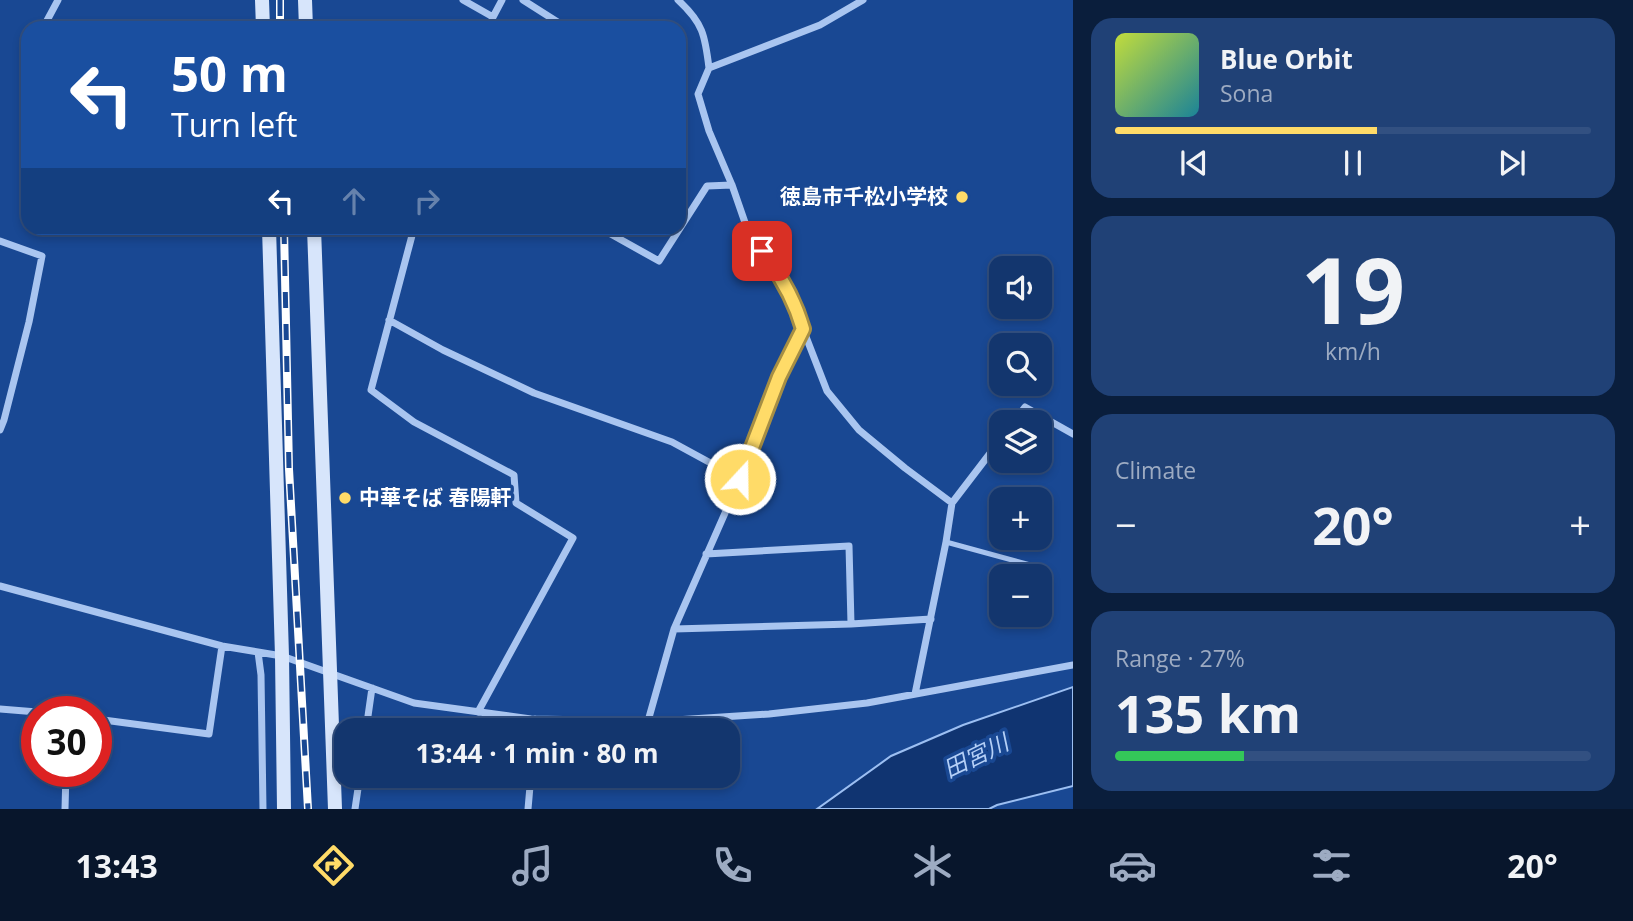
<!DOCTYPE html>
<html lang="en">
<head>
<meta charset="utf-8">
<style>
	body { margin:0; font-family:"Open Sans","Noto Sans JP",sans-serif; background:#204176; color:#f1f3f6; height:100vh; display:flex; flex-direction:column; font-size:26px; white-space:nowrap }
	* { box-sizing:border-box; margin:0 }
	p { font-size:23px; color:#9dabc2 }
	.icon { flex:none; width:38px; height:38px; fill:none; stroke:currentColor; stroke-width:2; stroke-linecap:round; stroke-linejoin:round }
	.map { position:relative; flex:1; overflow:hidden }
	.drawer { display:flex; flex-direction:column; gap:18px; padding:18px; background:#0a1e3c; width:560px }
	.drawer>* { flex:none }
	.guide { position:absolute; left:21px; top:21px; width:665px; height:214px; border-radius:21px; box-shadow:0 4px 10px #0003,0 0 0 2px #325081; background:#1a4fa0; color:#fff; overflow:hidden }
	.buttons { position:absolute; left:989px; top:256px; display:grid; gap:14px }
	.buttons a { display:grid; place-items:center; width:63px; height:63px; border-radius:14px; background:#13366e; box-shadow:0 4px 10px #0003,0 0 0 2px #325081; font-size:35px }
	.speed { position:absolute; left:21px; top:696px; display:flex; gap:14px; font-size:35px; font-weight:700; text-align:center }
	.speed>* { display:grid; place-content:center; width:91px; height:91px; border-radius:50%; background:#13366e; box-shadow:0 4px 10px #0003,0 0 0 2px #325081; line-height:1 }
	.speed .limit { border:10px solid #d22; background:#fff; color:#111 }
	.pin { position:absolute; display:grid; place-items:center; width:60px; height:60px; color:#fff; margin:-30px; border-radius:14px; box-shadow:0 4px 10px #0006 }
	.me { position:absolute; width:77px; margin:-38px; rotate:21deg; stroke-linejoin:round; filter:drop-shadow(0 0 5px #0008) }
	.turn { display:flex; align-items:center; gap:24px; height:147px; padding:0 35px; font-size:32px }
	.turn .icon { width:91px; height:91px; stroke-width:2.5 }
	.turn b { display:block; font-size:49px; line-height:60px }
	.lanes { display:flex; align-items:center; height:66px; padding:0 35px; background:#0003; justify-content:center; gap:35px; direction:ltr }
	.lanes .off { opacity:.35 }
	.big { font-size:52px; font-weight:700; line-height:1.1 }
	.drawer .card { flex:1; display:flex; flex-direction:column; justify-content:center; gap:10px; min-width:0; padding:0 24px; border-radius:21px; background:#204176 }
	.drawer .dial { align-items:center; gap:0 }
	.dial b { font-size:91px; line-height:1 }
	.song { display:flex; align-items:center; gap:21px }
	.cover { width:84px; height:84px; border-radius:10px; background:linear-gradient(135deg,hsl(70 70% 55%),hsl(190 70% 35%)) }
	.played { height:7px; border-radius:4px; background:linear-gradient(90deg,#ffdb68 55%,#325081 55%) }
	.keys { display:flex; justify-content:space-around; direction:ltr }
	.heat { display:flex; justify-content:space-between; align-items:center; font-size:38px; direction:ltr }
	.charge { height:10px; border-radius:5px; background:linear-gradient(90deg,#34c759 27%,#325081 0) }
	.trip { position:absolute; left:334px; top:718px; width:406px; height:70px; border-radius:21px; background:#13366e; box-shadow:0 4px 10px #0003,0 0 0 2px #325081; font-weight:700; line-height:70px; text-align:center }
	.dock { display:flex; height:112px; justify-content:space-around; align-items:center; background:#08162c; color:#9dabc2 }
	.dock .icon { width:49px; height:49px }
	.dock .on { color:#ffdb68 }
	.dock b { font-size:32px; color:#f1f3f6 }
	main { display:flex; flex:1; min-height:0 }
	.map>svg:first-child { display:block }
	.water { fill:#103471; stroke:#9cbff2; stroke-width:2 }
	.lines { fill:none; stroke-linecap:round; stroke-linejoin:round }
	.lane { stroke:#a9c5f0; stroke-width:5 }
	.street { stroke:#a9c5f0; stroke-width:7 }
	.secondary { stroke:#d7e5fb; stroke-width:14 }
	.rail-casing { stroke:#fff; stroke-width:8 }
	.rail { stroke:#194893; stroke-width:5; stroke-dasharray:16; stroke-linecap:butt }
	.route-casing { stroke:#a68e44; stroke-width:18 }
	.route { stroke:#ffdb68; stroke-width:12 }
	.poi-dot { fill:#ffdb68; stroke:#194893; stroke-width:2.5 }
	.labels { text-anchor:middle; stroke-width:7; stroke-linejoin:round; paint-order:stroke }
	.poi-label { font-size:21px; font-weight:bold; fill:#fff; stroke:#194893; text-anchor:end }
	.water-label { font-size:23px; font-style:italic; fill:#b5d0f7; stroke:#194893 }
</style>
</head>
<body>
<main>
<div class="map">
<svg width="1073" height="809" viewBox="0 0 1073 809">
	<rect width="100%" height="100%" fill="#194893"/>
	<path class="water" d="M1073 687V786L997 805 989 809H817L891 756 963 725Z"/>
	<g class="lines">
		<path class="lane" d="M946 542 1045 569"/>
		<path class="street" d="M463 0 493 17 502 0
			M523 0 567 28
			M678 0C703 23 705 35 709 68
			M43 28 58 0
			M489 28 493 17
			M414 228 371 390 414 422 514 475 516 503 573 538 478 712
			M600 228 659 261 707 186 732 185
			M0 241 42 256 29 322 4 420 0 430
			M389 320 443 350 534 393 672 442 740 479
			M803 329 799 315 773 266 750 237 732 185 709 131 698 94 709 68 820 25 863 0
			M1014 422 1025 407 1073 434
			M706 554 849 546 851 624 931 619
			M0 586 222 646 282 656 414 703 531 719 660 721 769 714 867 703 1073 665
			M674 629 851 624
			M258 652 261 675 263 809
			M915 694 946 542 952 503 1001 439
			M0 709 37 712
			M96 719 209 734 222 646
			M648 721 674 629 740 479 779 377 803 329 827 391 859 430 905 468 952 503
			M366 730 372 688
			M535 730V719
			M65 809 66 772
			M355 809 360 775
			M528 809 531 775"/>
		<path class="secondary" d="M262 0 263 28
			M305 0 306 28
			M269 228 282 656 284 809
			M314 228 335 809"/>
		<g class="rail-casing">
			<path id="rail" d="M280 0V28
				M284 228 289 469 308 809"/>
		</g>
		<use href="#rail" class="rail"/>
	</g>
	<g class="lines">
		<g class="route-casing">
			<path id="route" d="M740 479 779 377 803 329C795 301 779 273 762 251"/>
		</g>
		<use href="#route" class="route"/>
	</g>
	<g class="poi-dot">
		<circle cx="962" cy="197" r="7"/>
		<circle cx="345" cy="498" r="7"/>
	</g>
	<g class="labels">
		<g class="poi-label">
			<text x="948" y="204">徳島市千松小学校</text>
			<text x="359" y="505" text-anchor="start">中華そば 春陽軒</text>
		</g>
		<g class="water-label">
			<text transform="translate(976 756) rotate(-26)" y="8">田宮川</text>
		</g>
	</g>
</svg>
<div class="buttons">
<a><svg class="icon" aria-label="sound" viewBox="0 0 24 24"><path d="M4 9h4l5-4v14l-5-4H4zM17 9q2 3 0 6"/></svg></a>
<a><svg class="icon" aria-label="search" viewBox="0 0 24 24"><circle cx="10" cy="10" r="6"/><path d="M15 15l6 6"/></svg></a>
<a><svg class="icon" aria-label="layers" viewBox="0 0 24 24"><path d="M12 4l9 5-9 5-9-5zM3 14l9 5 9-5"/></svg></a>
<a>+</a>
<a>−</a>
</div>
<div class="speed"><div class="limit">30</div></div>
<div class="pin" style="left:762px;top:251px;background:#d93025"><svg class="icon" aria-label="arrive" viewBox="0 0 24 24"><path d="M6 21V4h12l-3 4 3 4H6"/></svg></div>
<svg class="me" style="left:740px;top:479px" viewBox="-20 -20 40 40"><circle r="17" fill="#ffdb68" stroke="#fff" stroke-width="3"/><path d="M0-11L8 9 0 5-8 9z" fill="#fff"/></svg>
<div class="trip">13:44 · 1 min · 80 m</div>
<div class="guide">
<div class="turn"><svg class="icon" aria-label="left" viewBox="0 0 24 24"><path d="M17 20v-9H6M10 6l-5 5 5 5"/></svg><div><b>50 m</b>Turn left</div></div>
<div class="lanes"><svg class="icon" aria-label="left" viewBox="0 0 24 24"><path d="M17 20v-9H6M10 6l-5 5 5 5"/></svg><svg class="icon off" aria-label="ahead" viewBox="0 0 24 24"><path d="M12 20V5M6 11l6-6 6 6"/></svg><svg class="icon off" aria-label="right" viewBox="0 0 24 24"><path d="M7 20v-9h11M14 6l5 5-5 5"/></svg></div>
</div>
</div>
<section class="drawer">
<div class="card">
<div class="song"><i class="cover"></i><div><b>Blue Orbit</b><p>Sona</p></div></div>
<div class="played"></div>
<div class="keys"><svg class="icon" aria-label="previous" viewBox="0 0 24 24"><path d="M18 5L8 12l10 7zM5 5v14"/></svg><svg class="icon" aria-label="pause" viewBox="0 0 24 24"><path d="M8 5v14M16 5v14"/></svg><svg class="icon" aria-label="next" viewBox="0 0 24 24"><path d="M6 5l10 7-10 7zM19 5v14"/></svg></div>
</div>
<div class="card dial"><b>19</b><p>km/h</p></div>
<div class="card"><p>Climate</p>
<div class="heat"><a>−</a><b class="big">20°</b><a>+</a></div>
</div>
<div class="card"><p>Range · 27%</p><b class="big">135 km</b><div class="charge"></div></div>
</section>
</main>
<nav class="dock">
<b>13:43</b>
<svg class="icon on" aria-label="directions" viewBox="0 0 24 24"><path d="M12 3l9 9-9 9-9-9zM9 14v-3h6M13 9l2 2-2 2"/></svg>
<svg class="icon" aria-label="music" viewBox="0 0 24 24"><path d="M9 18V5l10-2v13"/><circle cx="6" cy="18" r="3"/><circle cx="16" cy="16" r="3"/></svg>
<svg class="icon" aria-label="phone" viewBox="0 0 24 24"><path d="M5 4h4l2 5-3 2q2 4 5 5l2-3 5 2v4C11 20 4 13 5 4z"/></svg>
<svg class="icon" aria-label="climate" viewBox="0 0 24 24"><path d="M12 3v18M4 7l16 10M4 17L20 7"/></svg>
<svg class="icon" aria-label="car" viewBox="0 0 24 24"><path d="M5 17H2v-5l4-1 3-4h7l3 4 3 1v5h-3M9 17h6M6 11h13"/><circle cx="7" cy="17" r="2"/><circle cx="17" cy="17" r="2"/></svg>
<svg class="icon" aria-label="filters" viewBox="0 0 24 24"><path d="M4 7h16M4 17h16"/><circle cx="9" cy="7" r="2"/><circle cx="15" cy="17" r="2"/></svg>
<b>20°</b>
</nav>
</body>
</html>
